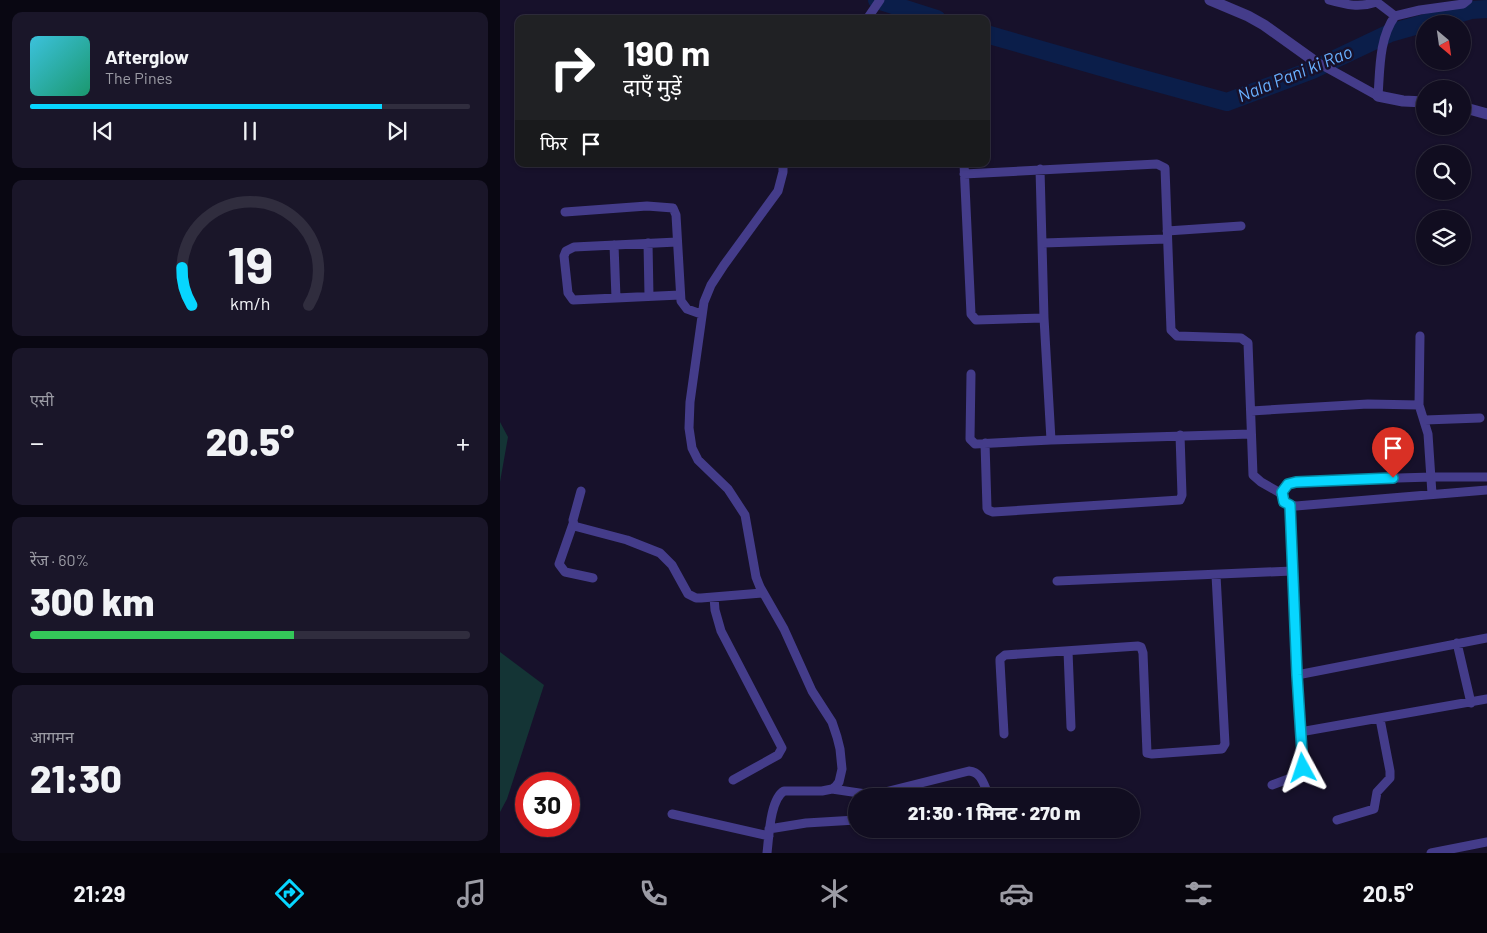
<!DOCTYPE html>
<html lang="hi">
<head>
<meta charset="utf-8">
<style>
	body { margin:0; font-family:Barlow,"Noto Sans Devanagari",sans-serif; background:#1a1629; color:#f1f3f6; height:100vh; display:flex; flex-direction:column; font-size:19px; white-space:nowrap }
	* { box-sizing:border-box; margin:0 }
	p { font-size:16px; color:#9c9ca5 }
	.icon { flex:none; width:28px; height:28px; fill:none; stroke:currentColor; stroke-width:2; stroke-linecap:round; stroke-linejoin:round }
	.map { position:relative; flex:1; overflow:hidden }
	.sheet { display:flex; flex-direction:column; gap:12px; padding:12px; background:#090712; width:500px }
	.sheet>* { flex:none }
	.hud { position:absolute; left:15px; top:15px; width:475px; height:152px; border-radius:10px; box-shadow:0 1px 4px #0004,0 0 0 1px #302d3e; background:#202124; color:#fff; overflow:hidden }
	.needle { width:32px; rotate:151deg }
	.fabs { position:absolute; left:916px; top:15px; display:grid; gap:10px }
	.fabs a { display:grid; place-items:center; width:55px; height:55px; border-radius:50%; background:#110d20; box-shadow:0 1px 4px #0004,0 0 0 1px #302d3e; font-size:25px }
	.speed { position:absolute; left:15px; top:772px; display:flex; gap:10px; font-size:25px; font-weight:700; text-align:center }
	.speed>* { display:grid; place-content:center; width:65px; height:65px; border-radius:50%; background:#110d20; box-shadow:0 1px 4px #0004,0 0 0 1px #302d3e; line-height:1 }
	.speed .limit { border:8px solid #d22; background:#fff; color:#111 }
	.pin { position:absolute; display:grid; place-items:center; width:42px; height:42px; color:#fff; margin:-51px -21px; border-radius:50% 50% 50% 0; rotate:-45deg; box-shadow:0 0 5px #0007 }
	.pin .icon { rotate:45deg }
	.me { position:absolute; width:55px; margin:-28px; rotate:355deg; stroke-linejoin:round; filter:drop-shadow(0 0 4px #0008) }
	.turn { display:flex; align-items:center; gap:18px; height:105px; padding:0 25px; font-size:22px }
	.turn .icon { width:65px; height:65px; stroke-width:2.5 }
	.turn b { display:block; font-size:35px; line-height:42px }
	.then { display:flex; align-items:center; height:48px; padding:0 25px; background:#0003; gap:10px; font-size:19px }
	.big { font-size:38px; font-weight:800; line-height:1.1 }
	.sheet .card { flex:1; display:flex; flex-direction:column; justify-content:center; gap:8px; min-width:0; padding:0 18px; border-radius:10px; background:#1a1629 }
	.sheet .dial { align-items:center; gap:0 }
	.dial svg { height:130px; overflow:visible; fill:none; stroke:#302d3e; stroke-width:7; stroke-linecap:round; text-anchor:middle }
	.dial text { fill:#f1f3f6; stroke:none }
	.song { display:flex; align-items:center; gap:15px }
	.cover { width:60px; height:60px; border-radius:8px; background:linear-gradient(135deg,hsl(190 70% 55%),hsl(160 70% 35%)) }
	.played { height:5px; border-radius:2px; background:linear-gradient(90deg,#07d6ff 80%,#302d3e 80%) }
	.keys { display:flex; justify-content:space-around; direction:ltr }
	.heat { display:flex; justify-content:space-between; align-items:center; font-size:28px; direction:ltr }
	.charge { height:8px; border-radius:4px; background:linear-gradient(90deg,#34c759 60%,#302d3e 0) }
	.trip { position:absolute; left:348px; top:788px; width:292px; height:50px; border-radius:25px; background:#110d20; box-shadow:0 1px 4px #0004,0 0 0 1px #302d3e; font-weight:800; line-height:50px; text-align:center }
	.dock { display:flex; height:80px; justify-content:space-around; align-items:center; background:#07050d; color:#9c9ca5 }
	.dock .icon { width:35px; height:35px }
	.dock .on { color:#07d6ff }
	.dock b { font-size:22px; color:#f1f3f6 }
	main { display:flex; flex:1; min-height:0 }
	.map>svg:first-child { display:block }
	.green { fill:#143435 }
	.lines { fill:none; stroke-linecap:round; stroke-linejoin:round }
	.river { stroke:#0b1e4a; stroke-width:18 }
	.minor { stroke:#443c8a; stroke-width:9 }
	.tertiary { stroke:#443c8a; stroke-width:11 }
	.route-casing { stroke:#058ba6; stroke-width:12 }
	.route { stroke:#07d6ff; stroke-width:9 }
	.labels { text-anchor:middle; stroke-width:5; stroke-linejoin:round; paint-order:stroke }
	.water-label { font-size:18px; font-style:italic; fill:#69b0ff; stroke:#17112b }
</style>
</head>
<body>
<main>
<section class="sheet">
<div class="card">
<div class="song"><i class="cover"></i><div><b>Afterglow</b><p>The Pines</p></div></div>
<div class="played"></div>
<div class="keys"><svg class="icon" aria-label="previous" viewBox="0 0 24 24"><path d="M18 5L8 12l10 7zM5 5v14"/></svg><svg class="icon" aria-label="pause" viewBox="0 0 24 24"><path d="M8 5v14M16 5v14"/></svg><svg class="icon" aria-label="next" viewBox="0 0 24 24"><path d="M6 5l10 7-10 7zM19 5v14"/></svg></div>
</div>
<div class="card dial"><svg viewBox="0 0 100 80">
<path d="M14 69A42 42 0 1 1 86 69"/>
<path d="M14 69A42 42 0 0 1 8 46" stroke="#07d6ff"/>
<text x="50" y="56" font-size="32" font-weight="700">19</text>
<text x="50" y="72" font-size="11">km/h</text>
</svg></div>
<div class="card"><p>एसी</p>
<div class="heat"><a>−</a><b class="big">20.5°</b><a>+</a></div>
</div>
<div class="card"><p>रेंज · 60%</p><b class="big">300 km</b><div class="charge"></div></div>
<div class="card"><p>आगमन</p><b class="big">21:30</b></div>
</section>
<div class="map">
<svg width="987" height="853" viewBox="0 0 987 853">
	<rect width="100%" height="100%" fill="#17112b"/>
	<path class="green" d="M0 422 8 437 0 482Z
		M0 652 44 685 7 799 0 812Z"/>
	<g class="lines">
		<path class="river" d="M377 0 437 19
			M486 34 636 77 727 102 812 70 890 33 971 10 987 9"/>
		<path class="minor" d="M829 0C847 5 859 8 877 2
			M874 0 895 16
			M367 19 380 0
			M813 60 878 96C880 69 879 38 895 16L920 10 963 4 968 0
			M464 164 471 314 476 320 544 318
			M540 169 544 318 551 440
			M464 174 657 164 665 168 671 330 677 336 741 338 748 343 753 475 761 482 782 494
			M65 212 147 206 173 208 176 215 181 301 187 309 201 314
			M667 231 741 226
			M177 242 74 247 66 251 64 256 68 293 73 300 180 295
			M148 243 149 296
			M543 243 667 239
			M114 245 116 298
			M920 336 919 405 928 434 932 494
			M471 374 470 439 475 444 551 440 751 434
			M751 411 868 404 919 405
			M925 420 980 418
			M485 443 487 508 488 510 493 512 680 500 682 495 680 435
			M987 477H932L797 481 786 485 782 495 786 504 796 506 987 490
			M81 491 73 520 74 526 127 540 160 553 172 565 188 594 196 598H201L262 593
			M73 524 59 564 65 572 93 578
			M557 581 792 571
			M214 597 215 610 221 631 282 748 278 755 233 780
			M957 643 971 703
			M568 651 571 727
			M797 675 987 638
			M800 732 987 699
			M504 734 500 662V659L505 655 638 646 641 647 643 653 647 753 652 754 722 749 725 744 716 575
			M772 785 799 775 803 768 797 675 790 505
			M332 789 366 794 385 792 469 771C482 772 484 786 489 796
			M172 814 269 836
			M837 820 874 809 877 792 890 778V771L880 719
			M269 829 306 823 356 820
			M267 853C269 837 270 799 284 791H322L332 789 336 786 339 782 342 769 340 749 337 737 332 722 312 691 284 629 260 587 256 577 245 515 228 489 198 460 192 448 189 428 190 402 204 302 211 285 224 265 278 191 283 172V164
			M931 853 987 842"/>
		<path class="tertiary" d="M710 0 748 16 764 25 813 60
			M878 96 903 101 925 102
			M962 107 987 114"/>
	</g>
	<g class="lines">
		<g class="route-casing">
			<path id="route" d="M803 768 797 675 790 505 784 502 782 492 788 484 796 482 893 478"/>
		</g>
		<use href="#route" class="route"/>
	</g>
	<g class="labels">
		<g class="water-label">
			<text transform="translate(795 74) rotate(-22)" y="6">Nala Pani ki Rao</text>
		</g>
	</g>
</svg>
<div class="fabs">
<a><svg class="needle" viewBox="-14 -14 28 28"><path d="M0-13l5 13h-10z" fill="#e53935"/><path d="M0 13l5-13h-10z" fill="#9c9ca5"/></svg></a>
<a><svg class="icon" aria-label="sound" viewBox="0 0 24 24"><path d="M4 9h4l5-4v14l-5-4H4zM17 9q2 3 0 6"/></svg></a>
<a><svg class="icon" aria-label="search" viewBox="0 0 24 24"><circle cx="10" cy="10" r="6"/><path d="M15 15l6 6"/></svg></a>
<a><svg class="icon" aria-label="layers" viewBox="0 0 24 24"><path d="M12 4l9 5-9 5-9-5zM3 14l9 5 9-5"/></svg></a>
</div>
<div class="speed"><div class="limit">30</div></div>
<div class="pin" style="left:893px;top:478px;background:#d93025"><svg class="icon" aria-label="arrive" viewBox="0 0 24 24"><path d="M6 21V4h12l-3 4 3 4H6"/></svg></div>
<svg class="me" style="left:803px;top:768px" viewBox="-20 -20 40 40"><path d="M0-17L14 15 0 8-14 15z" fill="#07d6ff" stroke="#fff" stroke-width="4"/></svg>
<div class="trip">21:30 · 1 मिनट · 270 m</div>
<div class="hud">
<div class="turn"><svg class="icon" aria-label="right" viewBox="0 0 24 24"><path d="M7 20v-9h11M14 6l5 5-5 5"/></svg><div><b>190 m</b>दाएँ मुड़ें</div></div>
<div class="then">फिर<svg class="icon" aria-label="arrive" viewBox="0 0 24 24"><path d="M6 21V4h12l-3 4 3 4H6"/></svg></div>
</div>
</div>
</main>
<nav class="dock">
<b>21:29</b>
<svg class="icon on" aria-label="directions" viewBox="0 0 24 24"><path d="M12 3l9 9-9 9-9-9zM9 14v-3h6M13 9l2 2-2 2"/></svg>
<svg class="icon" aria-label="music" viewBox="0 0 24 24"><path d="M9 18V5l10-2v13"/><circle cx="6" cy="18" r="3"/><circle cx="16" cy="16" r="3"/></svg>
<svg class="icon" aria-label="phone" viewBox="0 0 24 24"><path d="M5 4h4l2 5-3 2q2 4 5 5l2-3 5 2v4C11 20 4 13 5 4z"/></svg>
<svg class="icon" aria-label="climate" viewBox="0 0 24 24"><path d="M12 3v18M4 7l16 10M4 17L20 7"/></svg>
<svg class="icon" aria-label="car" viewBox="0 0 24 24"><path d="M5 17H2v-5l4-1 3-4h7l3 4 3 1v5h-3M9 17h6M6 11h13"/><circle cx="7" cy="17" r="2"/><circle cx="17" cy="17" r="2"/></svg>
<svg class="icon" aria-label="filters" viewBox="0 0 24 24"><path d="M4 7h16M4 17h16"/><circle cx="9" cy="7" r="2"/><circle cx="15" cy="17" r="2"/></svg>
<b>20.5°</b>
</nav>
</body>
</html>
